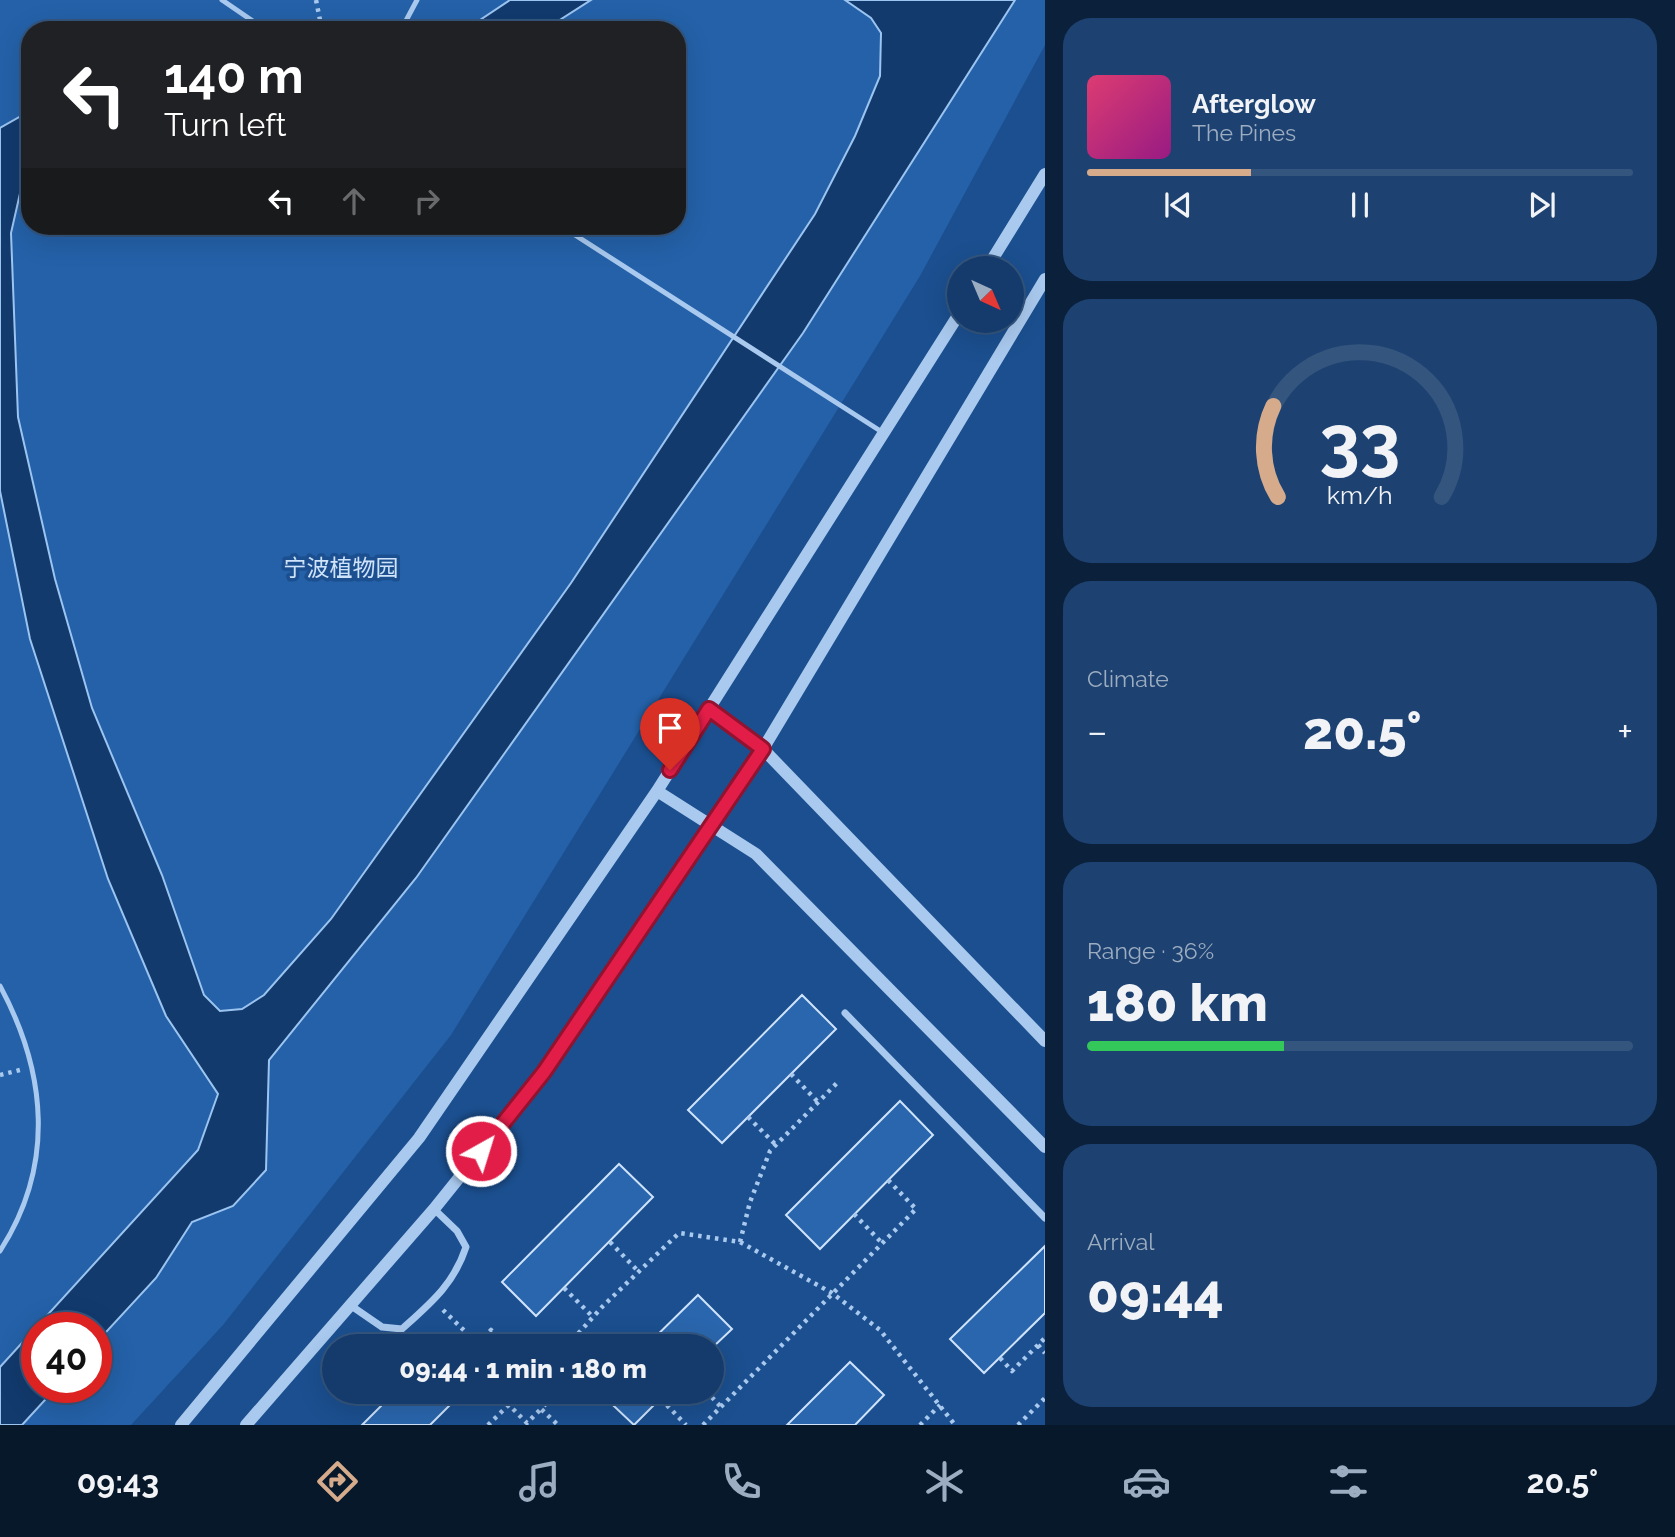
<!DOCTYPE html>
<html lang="en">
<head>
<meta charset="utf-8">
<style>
	body { margin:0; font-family:Raleway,"Noto Sans SC",sans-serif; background:#1d4271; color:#f1f3f6; height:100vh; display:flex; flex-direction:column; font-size:26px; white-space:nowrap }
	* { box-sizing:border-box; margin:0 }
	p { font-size:23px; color:#9dadc1 }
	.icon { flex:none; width:38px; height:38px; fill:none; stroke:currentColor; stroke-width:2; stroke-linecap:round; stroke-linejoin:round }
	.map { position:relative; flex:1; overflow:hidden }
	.side { display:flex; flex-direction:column; gap:18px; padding:18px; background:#0b203b; width:630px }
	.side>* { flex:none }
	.guide { position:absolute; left:21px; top:21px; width:665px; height:214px; border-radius:28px; box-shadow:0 7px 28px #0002,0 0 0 2px #33557e; background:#202124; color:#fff; overflow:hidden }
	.needle { width:46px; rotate:136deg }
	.buttons { position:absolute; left:947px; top:256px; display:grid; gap:14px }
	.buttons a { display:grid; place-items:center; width:77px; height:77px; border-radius:50%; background:#143b6b; box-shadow:0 7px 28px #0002,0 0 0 2px #33557e; font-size:35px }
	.speed { position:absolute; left:21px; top:1312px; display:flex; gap:14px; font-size:35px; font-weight:700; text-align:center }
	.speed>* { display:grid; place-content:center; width:91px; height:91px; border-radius:50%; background:#143b6b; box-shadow:0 7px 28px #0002,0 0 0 2px #33557e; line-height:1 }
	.speed .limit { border:10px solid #d22; background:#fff; color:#111 }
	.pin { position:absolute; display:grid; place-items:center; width:60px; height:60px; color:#fff; margin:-72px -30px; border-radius:50% 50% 50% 0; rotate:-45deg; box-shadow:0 0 7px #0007 }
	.pin .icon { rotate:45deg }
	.me { position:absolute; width:77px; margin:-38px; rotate:39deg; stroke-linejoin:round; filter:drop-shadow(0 0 5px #0008) }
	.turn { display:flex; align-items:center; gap:24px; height:147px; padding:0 28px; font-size:32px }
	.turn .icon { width:91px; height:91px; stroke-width:2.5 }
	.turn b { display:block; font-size:49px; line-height:60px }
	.lanes { display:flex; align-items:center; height:66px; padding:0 28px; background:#0003; justify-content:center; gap:35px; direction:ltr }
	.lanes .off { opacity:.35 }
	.big { font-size:52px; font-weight:800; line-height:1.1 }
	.side .tile { flex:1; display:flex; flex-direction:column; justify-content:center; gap:10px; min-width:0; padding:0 24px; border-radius:28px; background:#1d4271 }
	.side .dial { align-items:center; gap:0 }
	.dial svg { height:182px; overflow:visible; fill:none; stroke:#33557e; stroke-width:7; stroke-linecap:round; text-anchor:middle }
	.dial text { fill:#f1f3f6; stroke:none }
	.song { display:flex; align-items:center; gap:21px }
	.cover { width:84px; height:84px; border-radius:10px; background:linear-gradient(135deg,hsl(340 70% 55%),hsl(310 70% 35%)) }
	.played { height:7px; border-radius:4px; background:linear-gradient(90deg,#d6ab8b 30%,#33557e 30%) }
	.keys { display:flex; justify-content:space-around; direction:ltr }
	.heat { display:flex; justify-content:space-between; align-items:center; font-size:38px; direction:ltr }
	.charge { height:10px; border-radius:5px; background:linear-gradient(90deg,#34c759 36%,#33557e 0) }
	.trip { position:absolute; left:322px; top:1334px; width:402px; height:70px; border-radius:35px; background:#143b6b; box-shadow:0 7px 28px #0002,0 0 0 2px #33557e; font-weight:800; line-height:70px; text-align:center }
	.tab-bar { display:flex; height:112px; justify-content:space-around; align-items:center; background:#08182b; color:#9dadc1 }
	.tab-bar .icon { width:49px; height:49px }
	.tab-bar .selected { color:#d6ab8b }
	.tab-bar b { font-size:32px; color:#f1f3f6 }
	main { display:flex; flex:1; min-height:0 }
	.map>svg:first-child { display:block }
	.green { fill:#2461a8; fill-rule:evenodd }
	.water { fill:#123a6d; stroke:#9cc4f0; stroke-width:2 }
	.building { fill:#2a66ad; stroke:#cfe3fa; stroke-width:2 }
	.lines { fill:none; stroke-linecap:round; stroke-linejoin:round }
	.path { stroke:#a9c9ee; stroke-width:4.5; stroke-dasharray:3.5 5; stroke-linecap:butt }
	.service { stroke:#a9c9ee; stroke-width:5 }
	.minor { stroke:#a9c9ee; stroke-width:7 }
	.tertiary { stroke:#a9c9ee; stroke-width:12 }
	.route-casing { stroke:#92132f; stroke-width:18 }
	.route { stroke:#e11d48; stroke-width:12 }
	.labels { text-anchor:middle; stroke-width:7; stroke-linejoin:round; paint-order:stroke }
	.park-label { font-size:23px; fill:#cfe3fa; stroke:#1b4f8f }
</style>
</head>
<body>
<main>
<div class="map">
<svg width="1045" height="1425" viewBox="0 0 1045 1425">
	<rect width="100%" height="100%" fill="#1b4f8f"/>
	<path class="green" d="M0 0H1045V45L920 276 451 1035 223 1325 131 1425H0ZM30 30H677V226H30ZM37 1328H96V1388H37Z"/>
	<path class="water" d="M510 0H591L544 30H465Z
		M845 0H1015L803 333 416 878 269 1060 266 1170 233 1206 192 1222 156 1278 96 1343V1328H37V1388H56L22 1425H0V1367L198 1150 218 1094 166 1016 108 879 30 639 0 491V128L30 111V176L21 189 11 233 18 417 55 579 92 708 162 875 204 995 220 1011 242 1009 264 995 331 919 571 583 815 214 855 136 880 76 881 33 871 18Z"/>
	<path class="building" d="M802 995 836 1029 722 1143 688 1110Z
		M900 1101 933 1135 820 1249 786 1215Z
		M619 1164 653 1197 536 1316 502 1282Z
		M1045 1246V1313L984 1373 950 1339Z
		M698 1295 732 1329 712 1348 646 1346Z
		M850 1362 884 1395 855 1425H787Z
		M396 1391H464L430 1425H362Z
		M668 1391 634 1425 599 1392 600 1391Z"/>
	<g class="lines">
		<path class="path" d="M316 0 322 30
			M791 1074 817 1101
			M0 1075 20 1070
			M748 1117 776 1145
			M854 1214 882 1243
			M610 1242 639 1272
			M740 1242 750 1202 770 1151 838 1082
			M564 1288 593 1317
			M443 1310 478 1344
			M478 1344 491 1330 506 1346
			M1038 1345 1045 1353
			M567 1346 603 1306 679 1233 740 1242 832 1293 880 1330 955 1425
			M1000 1358 1012 1371 1045 1338
			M495 1391 527 1423 541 1409
			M552 1391 555 1394 541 1409 558 1425
			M706 1391 721 1407
			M661 1399 686 1425
			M488 1425 523 1391
			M703 1425 916 1209 888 1180
			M920 1425 940 1405
			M1018 1425 1045 1398"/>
		<path class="service" d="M222 0 266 30
			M401 30 417 0
			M561 226 882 432
			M0 986C47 1073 55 1166 0 1251"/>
		<path class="minor" d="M845 1013 1045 1218
			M350 1305 382 1327 402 1329C431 1303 454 1284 466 1247L457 1231 434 1209"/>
		<path class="tertiary" d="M987 268 1045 174
			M709 709 763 749 1045 1041
			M657 791 756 854 1045 1147
			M181 1425 419 1138 657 791 959 314
			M246 1425 434 1209 544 1072 763 749 1045 279"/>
	</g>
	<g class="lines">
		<g class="route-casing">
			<path id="route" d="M481 1151 544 1072 763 749 709 709 670 770"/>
		</g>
		<use href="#route" class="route"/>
	</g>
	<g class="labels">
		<g class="park-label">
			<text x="341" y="576">宁波植物园</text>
		</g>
	</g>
</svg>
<div class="buttons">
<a><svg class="needle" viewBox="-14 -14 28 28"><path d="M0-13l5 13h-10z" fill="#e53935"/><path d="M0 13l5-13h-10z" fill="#9dadc1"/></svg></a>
</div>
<div class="speed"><div class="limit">40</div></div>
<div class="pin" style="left:670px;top:770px;background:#d93025"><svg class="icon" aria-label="arrive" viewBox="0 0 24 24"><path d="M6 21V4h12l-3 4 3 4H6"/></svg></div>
<svg class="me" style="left:481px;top:1151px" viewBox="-20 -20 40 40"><circle r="17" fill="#e11d48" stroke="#fff" stroke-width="3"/><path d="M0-11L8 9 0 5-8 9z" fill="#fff"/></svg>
<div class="trip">09:44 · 1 min · 180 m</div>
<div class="guide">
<div class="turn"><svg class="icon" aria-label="left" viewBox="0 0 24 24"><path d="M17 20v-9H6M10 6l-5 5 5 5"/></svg><div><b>140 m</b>Turn left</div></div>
<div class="lanes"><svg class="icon" aria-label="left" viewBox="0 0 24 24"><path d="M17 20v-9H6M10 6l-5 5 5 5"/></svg><svg class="icon off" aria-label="ahead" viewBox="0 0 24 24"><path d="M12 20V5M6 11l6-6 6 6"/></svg><svg class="icon off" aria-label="right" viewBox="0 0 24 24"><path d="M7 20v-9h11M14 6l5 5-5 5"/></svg></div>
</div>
</div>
<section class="side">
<div class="tile">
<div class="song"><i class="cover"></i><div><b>Afterglow</b><p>The Pines</p></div></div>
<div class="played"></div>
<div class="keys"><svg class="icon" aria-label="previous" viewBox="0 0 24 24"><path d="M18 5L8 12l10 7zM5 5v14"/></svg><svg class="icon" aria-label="pause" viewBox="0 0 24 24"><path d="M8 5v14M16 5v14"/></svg><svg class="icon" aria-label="next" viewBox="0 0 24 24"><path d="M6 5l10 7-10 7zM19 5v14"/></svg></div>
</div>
<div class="tile dial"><svg viewBox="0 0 100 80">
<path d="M14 69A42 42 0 1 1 86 69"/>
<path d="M14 69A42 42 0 0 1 12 29" stroke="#d6ab8b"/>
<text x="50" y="56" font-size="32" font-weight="700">33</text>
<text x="50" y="72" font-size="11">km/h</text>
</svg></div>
<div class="tile"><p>Climate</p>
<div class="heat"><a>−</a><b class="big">20.5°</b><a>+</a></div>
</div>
<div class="tile"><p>Range · 36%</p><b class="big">180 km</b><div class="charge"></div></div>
<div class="tile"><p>Arrival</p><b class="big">09:44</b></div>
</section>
</main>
<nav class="tab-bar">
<b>09:43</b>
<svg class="icon selected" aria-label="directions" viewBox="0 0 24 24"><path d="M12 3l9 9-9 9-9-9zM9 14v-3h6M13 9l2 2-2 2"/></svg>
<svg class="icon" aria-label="music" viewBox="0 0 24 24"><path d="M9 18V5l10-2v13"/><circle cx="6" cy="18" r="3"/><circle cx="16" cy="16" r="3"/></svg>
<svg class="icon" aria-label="phone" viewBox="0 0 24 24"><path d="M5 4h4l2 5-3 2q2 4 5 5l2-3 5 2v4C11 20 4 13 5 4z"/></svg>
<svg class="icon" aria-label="climate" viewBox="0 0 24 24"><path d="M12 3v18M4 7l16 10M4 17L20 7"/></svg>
<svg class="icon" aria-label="car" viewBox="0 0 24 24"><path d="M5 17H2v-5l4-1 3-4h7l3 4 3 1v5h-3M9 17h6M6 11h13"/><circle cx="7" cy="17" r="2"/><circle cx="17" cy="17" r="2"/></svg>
<svg class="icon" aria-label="filters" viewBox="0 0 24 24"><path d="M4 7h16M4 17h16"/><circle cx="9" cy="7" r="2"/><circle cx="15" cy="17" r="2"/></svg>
<b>20.5°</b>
</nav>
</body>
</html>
